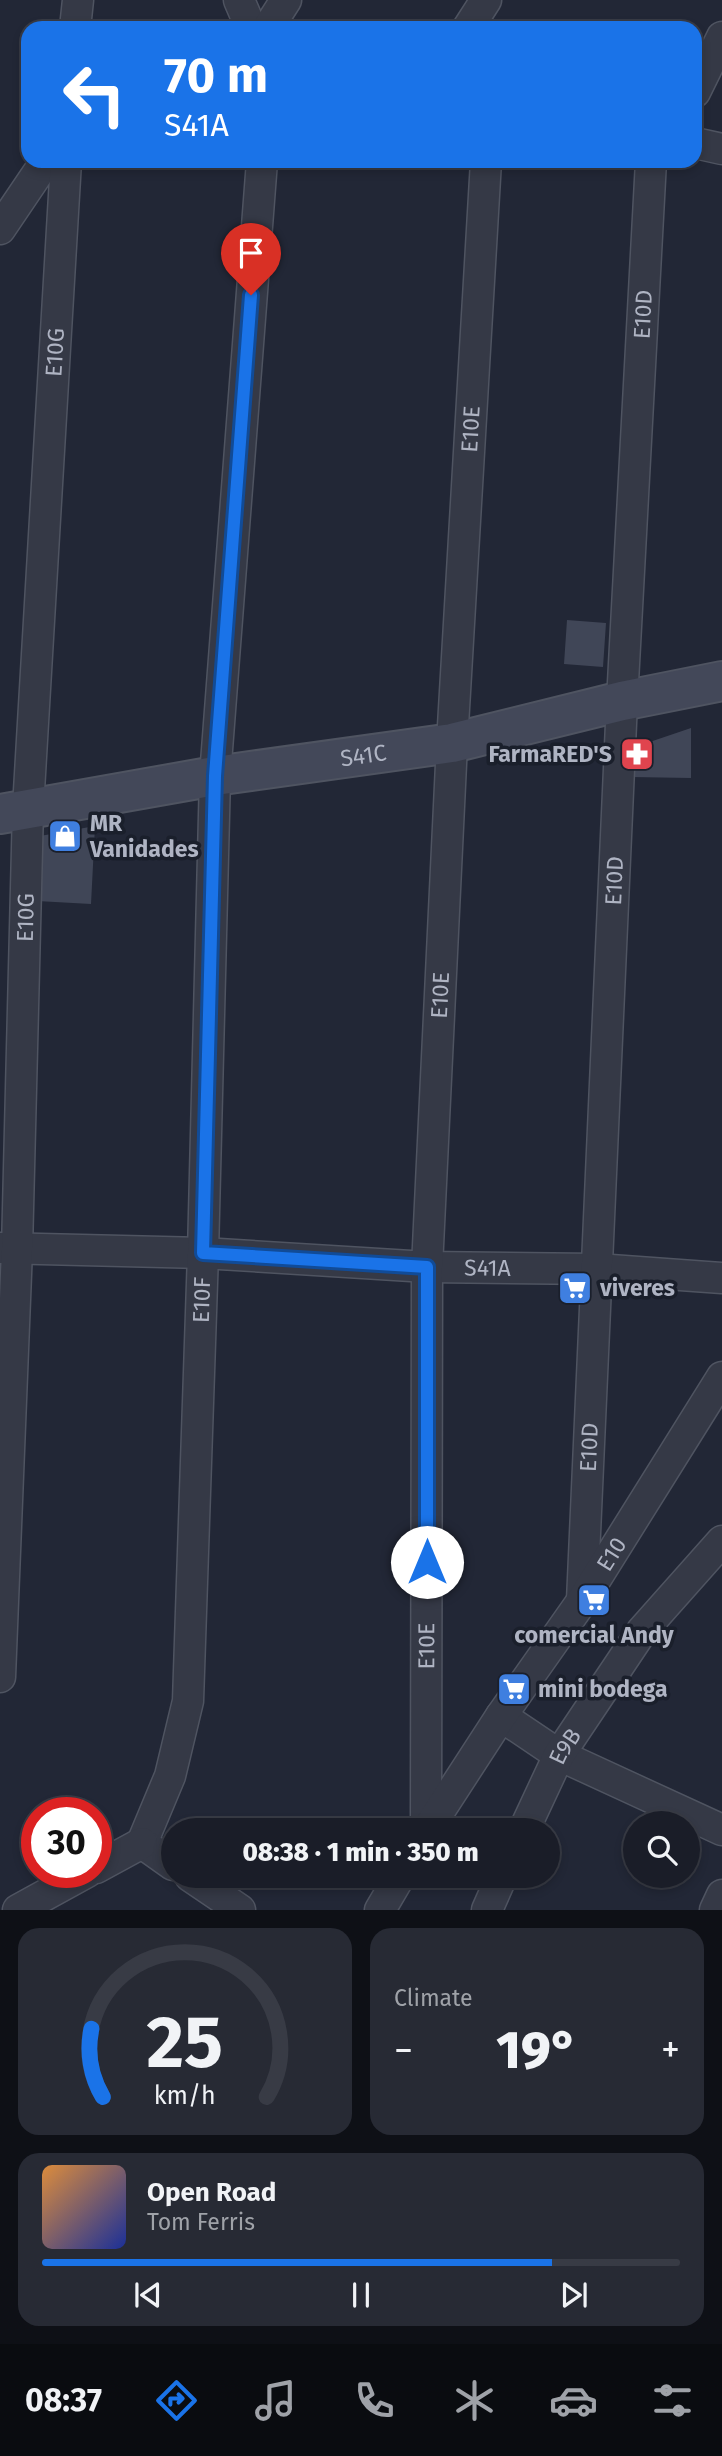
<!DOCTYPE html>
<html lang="en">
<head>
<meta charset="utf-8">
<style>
	body { margin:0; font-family:"Fira Sans",sans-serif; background:#272a34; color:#f1f3f6; height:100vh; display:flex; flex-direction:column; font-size:26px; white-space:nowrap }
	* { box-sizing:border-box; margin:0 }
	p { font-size:23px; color:#9fa2a8 }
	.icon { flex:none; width:38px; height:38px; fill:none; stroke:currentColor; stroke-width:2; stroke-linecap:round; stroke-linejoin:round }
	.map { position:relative; height:1910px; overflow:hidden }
	.sheet { display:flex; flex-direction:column; gap:18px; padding:18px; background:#0e1016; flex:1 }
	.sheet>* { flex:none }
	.hud { position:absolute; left:21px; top:21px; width:681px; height:147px; border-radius:21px; box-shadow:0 4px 10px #0003,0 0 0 2px #383b45; background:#1a73e8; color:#fff; overflow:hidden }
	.buttons { position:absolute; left:623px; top:1811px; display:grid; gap:14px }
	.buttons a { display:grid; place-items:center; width:77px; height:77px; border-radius:50%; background:#1a1d28; box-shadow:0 4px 10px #0003,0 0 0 2px #383b45; font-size:35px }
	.speed { position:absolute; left:21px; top:1797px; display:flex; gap:14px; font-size:35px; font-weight:700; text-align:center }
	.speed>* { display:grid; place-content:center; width:91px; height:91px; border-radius:50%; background:#1a1d28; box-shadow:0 4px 10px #0003,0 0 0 2px #383b45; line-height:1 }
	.speed .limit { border:10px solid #d22; background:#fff; color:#111 }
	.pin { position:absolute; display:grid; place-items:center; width:60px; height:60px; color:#fff; margin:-72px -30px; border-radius:50% 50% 50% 0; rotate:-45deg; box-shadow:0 0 7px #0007 }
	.pin .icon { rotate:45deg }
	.me { position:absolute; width:77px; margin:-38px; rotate:0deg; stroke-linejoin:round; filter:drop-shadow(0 0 5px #0008) }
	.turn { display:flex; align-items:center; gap:24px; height:147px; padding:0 28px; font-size:32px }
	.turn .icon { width:91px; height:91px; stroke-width:2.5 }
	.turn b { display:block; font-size:49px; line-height:60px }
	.big { font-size:52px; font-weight:800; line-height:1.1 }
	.sheet .widget { flex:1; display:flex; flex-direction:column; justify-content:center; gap:10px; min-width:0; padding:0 24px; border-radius:21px; background:#272a34 }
	.sheet .dial { align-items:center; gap:0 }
	.dial svg { height:182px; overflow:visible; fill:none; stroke:#383b45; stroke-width:7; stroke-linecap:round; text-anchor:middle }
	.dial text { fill:#f1f3f6; stroke:none }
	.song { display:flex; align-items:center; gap:21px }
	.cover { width:84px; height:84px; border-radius:10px; background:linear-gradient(135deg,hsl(30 70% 55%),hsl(230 70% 35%)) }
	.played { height:7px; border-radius:4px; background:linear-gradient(90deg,#1a73e8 80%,#383b45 80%) }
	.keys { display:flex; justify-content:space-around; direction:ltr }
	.heat { display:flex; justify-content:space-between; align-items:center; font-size:38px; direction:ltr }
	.sheet .tiles { flex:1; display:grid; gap:18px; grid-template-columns:1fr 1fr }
	.widget:last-child { grid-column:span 2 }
	.trip { position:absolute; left:161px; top:1818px; width:399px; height:70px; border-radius:35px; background:#1a1d28; box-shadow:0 4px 10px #0003,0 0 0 2px #383b45; font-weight:800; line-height:70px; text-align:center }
	.dock { display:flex; height:112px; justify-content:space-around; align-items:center; background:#0a0c10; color:#9fa2a8 }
	.dock .icon { width:49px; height:49px }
	.dock .on { color:#1a73e8 }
	.dock b { font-size:32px; color:#f1f3f6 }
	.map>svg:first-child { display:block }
	.building { fill:#404657 }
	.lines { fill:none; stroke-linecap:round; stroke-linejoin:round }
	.street-casing { stroke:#4f5461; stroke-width:33 }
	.secondary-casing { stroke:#4f5461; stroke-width:42 }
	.street { stroke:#353946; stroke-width:30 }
	.secondary { stroke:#434859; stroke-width:38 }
	.route-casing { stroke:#114b97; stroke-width:18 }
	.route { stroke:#1a73e8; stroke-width:12 }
	.labels { text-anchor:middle; stroke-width:7; stroke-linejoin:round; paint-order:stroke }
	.street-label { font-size:23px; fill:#afb4c3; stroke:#1a1f2b }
	.poi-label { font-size:23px; font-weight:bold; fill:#afb4c3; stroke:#1a1f2b; text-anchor:start }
</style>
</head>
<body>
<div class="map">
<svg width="722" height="1910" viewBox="0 0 722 1910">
	<rect width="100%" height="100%" fill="#222736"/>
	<path class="building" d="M567 620 606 623 603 667 564 664Z
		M691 728V778L631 777 632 748Z
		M95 826 91 904 37 901 40 836Z"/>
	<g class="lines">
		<g class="street-casing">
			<g id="street">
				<path d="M239 0 251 28"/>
				<path d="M75 28 78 0"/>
				<path d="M268 28 286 0"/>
				<path d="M468 28 486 0"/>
				<path d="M695 92 722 37"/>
				<path d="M695 143 722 149"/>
				<path d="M0 229 46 161"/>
				<path id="s1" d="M0 1248 203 1253 427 1267 597 1269 722 1278"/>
				<path id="s2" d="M582 1601 622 701 651 161"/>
				<path id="s3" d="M0 1677 17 1249 28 808 66 161"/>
				<path d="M501 1716 559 1755 722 1830"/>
				<path id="s4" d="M426 1830 427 1267 452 743 486 161"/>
				<path id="s5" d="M427 1830 501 1716 582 1601 722 1377"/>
				<path id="s6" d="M524 1830 559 1755 642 1631 722 1541"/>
				<path id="s7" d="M142 1843 170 1776 188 1701 203 1253 215 776 262 161"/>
				<path d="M142 1843 173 1865"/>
				<path d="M96 1868 142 1843"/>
				<path d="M190 1876 240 1910"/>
				<path d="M18 1910 87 1872"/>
				<path d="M380 1910 400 1876"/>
				<path d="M487 1910 502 1876"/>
				<path d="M715 1910 722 1895"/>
			</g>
		</g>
		<g class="secondary-casing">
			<g id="secondary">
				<path id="s8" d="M0 814 215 776 452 743 622 701 722 681"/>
			</g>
		</g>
		<use href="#street" class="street"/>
		<use href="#secondary" class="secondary"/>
	</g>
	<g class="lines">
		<g class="route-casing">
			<path id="route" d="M251 295 215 776 203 1253 427 1267V1562"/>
		</g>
		<use href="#route" class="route"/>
	</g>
	<defs>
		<g id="pharmacy-square" transform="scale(1.75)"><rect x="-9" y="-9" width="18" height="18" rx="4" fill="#e0444e" stroke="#1a1f2b"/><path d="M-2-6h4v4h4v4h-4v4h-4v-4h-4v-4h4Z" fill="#fff"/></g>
		<g id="shop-square" transform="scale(1.75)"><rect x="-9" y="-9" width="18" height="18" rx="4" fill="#3f7fe0" stroke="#1a1f2b"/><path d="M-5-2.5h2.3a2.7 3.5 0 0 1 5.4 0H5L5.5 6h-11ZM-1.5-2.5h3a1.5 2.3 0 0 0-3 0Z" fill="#fff"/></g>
		<g id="supermarket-square" transform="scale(1.75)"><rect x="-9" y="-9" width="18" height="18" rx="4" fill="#3f7fe0" stroke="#1a1f2b"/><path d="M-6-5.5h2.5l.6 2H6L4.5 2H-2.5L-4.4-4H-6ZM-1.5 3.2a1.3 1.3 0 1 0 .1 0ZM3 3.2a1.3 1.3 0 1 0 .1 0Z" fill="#fff"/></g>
	</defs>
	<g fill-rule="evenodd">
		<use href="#pharmacy-square" x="637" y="754"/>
		<use href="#shop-square" x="65" y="836"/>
		<use href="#supermarket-square" x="575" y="1288"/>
		<use href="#supermarket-square" x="594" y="1600"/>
		<use href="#supermarket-square" x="514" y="1689"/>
	</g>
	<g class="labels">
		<g class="street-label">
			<text dy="8" stroke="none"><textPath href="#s2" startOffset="1288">E10D</textPath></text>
			<text dy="8" stroke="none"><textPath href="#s3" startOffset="1326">E10G</textPath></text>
			<text dy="8" stroke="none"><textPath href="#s4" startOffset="1402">E10E</textPath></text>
			<text dy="8" stroke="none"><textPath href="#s8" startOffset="368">S41C</textPath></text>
			<text dy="8" stroke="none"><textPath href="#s2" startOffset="721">E10D</textPath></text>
			<text dy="8" stroke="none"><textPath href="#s3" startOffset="760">E10G</textPath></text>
			<text dy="8" stroke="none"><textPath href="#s4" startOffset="835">E10E</textPath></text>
			<text dy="8" stroke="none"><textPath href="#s1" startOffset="488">S41A</textPath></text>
			<text dy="8" stroke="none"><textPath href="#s7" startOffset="551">E10F</textPath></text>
			<text dy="8" stroke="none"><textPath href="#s2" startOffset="154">E10D</textPath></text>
			<text dy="8" stroke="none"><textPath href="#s5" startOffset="332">E10</textPath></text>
			<text dy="8" stroke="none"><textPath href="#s4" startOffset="184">E10E</textPath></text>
			<text dy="8" stroke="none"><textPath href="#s6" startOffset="93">E9B</textPath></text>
		</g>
		<g class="poi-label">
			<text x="612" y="762" text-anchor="end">FarmaRED'S</text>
			<text x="90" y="831">MR<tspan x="90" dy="26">Vanidades</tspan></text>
			<text x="600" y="1296">viveres</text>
			<text x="594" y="1643" text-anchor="middle">comercial Andy</text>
			<text x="538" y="1697">mini bodega</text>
		</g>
	</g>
</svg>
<div class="buttons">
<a><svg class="icon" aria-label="search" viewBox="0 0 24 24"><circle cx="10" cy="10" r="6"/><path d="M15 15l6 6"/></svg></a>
</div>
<div class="speed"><div class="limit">30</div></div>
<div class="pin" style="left:251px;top:295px;background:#d93025"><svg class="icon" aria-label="arrive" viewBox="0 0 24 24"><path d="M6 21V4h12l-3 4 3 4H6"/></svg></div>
<svg class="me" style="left:427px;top:1562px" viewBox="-20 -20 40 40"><circle r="19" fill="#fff"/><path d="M0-13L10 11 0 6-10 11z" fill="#1a73e8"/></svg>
<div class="trip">08:38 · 1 min · 350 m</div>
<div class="hud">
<div class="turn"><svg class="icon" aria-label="left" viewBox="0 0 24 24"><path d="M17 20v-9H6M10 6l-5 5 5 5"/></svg><div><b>70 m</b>S41A</div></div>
</div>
</div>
<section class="sheet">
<div class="tiles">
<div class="widget dial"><svg viewBox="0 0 100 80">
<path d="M14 69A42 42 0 1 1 86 69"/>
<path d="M14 69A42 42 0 0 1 9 39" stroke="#1a73e8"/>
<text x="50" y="56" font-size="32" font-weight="700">25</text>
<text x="50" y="72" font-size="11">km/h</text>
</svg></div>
<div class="widget"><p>Climate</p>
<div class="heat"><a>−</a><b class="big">19°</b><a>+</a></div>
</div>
<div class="widget">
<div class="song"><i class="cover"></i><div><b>Open Road</b><p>Tom Ferris</p></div></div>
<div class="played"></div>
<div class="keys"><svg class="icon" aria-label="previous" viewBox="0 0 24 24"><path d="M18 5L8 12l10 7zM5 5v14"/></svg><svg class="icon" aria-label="pause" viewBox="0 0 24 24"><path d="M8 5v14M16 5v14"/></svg><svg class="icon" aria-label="next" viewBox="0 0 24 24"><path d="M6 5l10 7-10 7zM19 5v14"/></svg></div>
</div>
</div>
</section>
<nav class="dock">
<b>08:37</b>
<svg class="icon on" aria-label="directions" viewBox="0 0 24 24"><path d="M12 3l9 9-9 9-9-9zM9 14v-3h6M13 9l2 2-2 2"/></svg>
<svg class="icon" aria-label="music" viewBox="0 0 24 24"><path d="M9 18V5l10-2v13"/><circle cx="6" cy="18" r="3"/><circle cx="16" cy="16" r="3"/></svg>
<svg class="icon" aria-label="phone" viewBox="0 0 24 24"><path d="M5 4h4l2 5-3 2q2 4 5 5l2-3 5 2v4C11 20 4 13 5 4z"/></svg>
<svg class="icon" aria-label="climate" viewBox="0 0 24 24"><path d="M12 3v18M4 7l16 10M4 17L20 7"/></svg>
<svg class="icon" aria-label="car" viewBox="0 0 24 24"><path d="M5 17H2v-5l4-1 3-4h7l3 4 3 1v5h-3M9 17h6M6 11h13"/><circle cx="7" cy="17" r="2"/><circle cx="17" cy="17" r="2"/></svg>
<svg class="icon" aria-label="filters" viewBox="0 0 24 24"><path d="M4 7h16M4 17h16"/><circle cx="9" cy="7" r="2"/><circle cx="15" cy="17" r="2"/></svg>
</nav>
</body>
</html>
